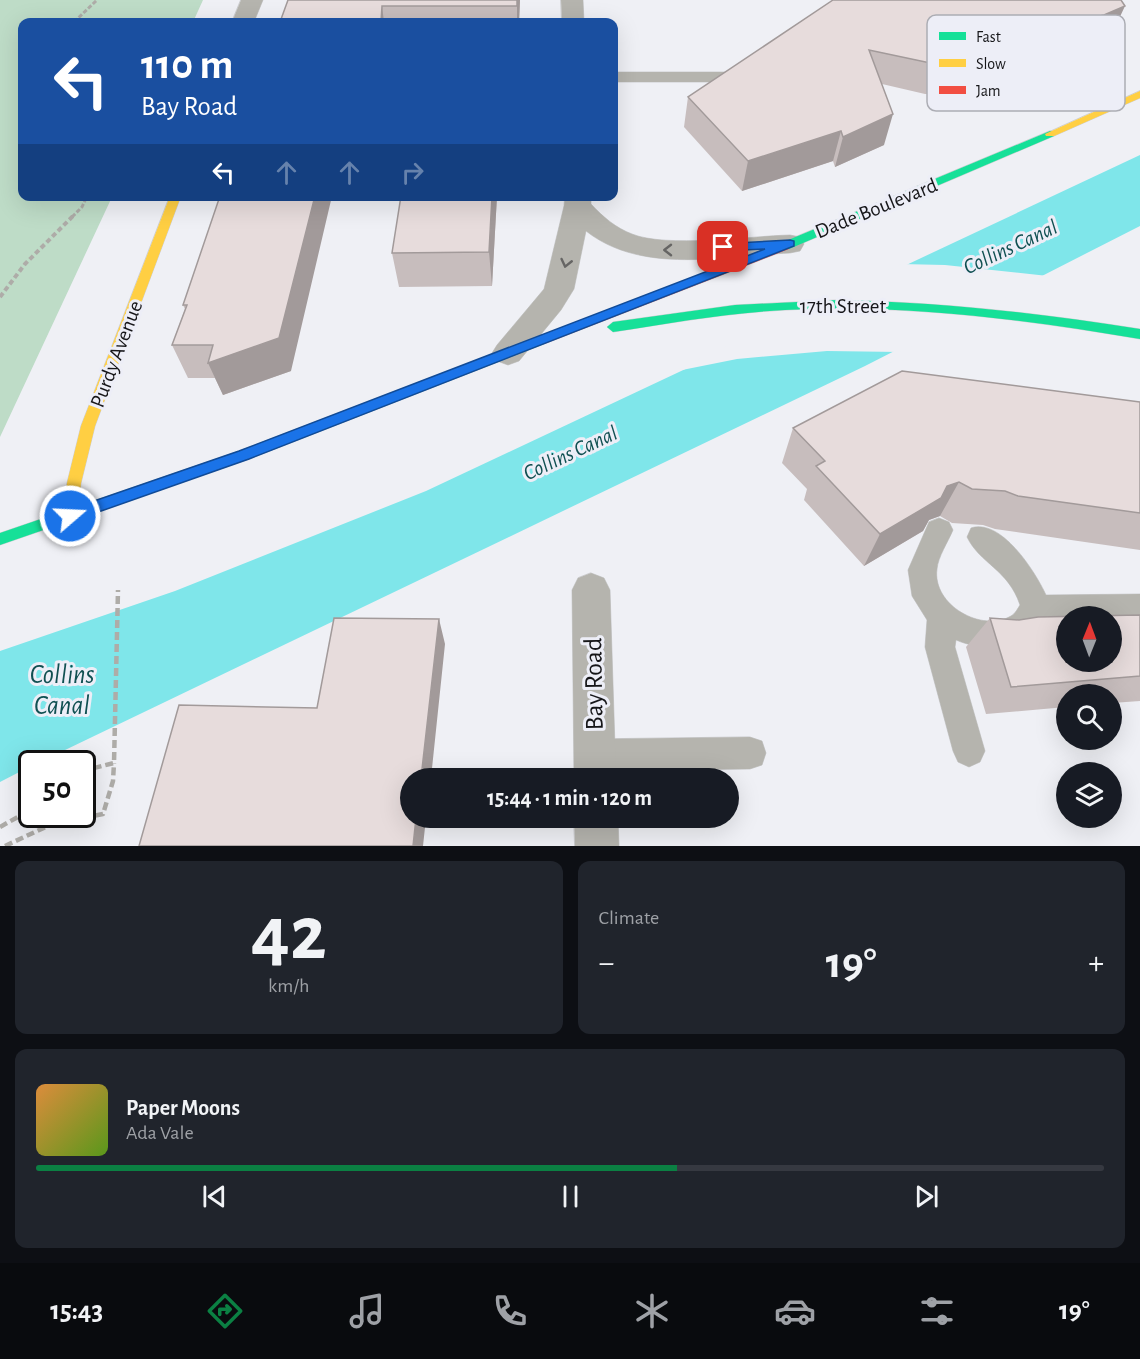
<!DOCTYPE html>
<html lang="en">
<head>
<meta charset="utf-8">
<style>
	body { margin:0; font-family:"Alegreya Sans",sans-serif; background:#20242c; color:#f1f3f6; height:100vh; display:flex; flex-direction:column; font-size:22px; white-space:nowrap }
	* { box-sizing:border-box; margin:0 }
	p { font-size:20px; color:#9ea1a6 }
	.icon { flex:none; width:33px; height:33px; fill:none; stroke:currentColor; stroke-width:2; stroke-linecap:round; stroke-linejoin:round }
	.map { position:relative; height:846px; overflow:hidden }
	.details { display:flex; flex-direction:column; gap:15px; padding:15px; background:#0d0f14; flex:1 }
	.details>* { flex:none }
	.top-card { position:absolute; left:18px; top:18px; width:600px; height:183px; border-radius:12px; box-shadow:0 6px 24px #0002; background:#1a4fa0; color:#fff; overflow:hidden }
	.needle { width:39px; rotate:1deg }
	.fabs { position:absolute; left:1056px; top:606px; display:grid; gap:12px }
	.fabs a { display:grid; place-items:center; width:66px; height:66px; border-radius:50%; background:#171b24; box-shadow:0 6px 24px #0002; font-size:30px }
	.speed { position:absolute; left:18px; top:750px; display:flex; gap:12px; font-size:30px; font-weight:700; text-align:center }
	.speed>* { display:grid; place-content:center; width:78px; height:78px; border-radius:50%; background:#171b24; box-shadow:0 6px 24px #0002; line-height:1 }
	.speed .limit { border:3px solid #111; border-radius:9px; background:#fff; color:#111 }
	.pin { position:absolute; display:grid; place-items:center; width:51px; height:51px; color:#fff; margin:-26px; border-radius:12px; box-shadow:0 3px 9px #0006 }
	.me { position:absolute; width:66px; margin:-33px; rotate:71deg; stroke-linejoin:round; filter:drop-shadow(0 0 4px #0008) }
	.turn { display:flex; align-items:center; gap:21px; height:126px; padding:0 24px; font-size:27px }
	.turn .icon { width:78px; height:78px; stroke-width:2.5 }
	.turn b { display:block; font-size:42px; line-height:51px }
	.lanes { display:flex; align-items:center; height:57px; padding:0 24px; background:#0003; justify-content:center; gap:30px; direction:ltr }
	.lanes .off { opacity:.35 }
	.big { font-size:45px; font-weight:600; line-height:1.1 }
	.details .widget { flex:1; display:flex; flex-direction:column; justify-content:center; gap:9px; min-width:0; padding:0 21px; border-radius:12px; background:#20242c }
	.details .dial { align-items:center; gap:0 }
	.dial b { font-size:78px; line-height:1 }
	.song { display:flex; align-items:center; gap:18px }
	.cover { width:72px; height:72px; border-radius:9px; background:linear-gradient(135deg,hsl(30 70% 55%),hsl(90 70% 35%)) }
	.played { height:6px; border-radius:3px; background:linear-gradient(90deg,#0b8043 60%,#363941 60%) }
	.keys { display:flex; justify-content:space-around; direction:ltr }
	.heat { display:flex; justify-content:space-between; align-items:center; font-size:33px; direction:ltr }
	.details .tiles { flex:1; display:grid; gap:15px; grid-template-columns:1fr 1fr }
	.widget:last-child { grid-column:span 2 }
	.trip { position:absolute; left:400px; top:768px; width:339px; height:60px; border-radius:30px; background:#171b24; box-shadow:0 6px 24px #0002; font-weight:600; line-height:60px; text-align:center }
	.menu { display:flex; height:96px; justify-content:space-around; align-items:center; background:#090b0e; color:#9ea1a6 }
	.menu .icon { width:42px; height:42px }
	.menu .selected { color:#0b8043 }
	.menu b { font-size:27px; color:#f1f3f6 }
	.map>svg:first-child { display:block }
	.green { fill:#bedcc7 }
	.water { fill:#7fe6ea }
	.pier { fill:#eff0f5 }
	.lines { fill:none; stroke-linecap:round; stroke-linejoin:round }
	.lane-casing { stroke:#cdced1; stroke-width:1 }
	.street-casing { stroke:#cdced1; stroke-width:1 }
	.fast-casing { stroke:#cdced1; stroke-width:1 }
	.slow-casing { stroke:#cdced1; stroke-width:1 }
	.jam-casing { stroke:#cdced1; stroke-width:1 }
	.path-far2 { stroke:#aeaca8; stroke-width:3; stroke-dasharray:4.5 2; stroke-linecap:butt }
	.path-far1 { stroke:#aeaca8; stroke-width:4; stroke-dasharray:5 3; stroke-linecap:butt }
	.path { stroke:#aeaca8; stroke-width:4.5; stroke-dasharray:8 4; stroke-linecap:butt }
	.lane { fill:#b5b4ae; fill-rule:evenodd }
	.street { fill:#b5b4ae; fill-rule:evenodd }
	.fast { fill:#16e098; fill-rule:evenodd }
	.slow { fill:#ffcf43; fill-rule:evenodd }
	.jam { fill:#f24e42; fill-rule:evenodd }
	.wall { fill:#c7bdbd }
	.shaded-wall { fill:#a29a9a }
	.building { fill:#e7dcdc; stroke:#a29a9a; stroke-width:1.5; fill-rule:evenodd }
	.oneway { stroke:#666564 }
	.route { fill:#1a73e8; stroke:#114b97; stroke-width:1.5 }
	.labels { text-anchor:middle; stroke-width:6; stroke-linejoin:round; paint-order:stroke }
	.street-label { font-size:21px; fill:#161619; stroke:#edeef7 }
	.water-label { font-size:22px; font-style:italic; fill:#105052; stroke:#edeef7 }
	.near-street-label { font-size:26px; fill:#161619; stroke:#edeef7 }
	.near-water-label { font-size:27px; font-style:italic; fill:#105052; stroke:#edeef7 }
	.key { fill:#edeef7; stroke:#acadb4; stroke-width:1.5 }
	.key-label { font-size:16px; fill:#161619 }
</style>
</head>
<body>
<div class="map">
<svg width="1140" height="846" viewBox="0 0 1140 846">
	<rect width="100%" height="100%" fill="#eff0f5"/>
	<path class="green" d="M0 0H203L193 22H22V196L112 197 0 437Z"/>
	<path class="water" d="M1140 155V226L865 366 38 763 32 764 31 766 0 782V651L175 591 426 491Z"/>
	<path class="pier" d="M901 264 945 265 1048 276 900 352 827 351 737 359 672 372Z"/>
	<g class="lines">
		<g class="lane-casing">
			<path id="lane" d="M614 72H738L744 73 747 77 744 81 738 82H614Z
				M939 518 949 522 953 530C948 542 938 557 937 569 932 605 982 633 1011 616 1015 614 1018 608 1020 605 1008 569 980 564 967 537L971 528C1001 518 1035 571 1046 595L1140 594V620L1112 621V616H1066V621H1043C1040 626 1036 633 1031 636 1009 650 979 650 956 640L955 647 985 751 980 762 969 767 958 762 953 751 925 647 927 620 912 596 908 570 929 522Z
				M750 737 762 741 766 753 762 765 750 769 595 771 583 767 579 755 583 743 595 739Z"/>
		</g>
		<g class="street-casing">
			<path id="street" d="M241 0H263L254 22H232Z
				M561 0H583L584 22H562Z
				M565 196H591V204C603 217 616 228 632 234 666 248 751 236 790 235L800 237 804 244 800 251 790 253C724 256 642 275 586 231L574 289 561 310 519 361 508 365 497 361 492 353 497 345 544 289 564 206Z
				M591 573 604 578 610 590 616 778H574L572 590 578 578Z
				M574 818H618L619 846H575Z"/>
		</g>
		<g class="fast-casing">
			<path id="fast" d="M1050 131 1054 132V136L789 249H781L779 246 781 243Z
				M837 300C939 302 1039 313 1140 329V339C1023 319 904 304 785 310 727 313 670 323 613 332L607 327 613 322 735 305Z
				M540 336 544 338 546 341 544 344 249 459 0 545V533L239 451Z"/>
		</g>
		<g class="slow-casing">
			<path id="slow" d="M1140 91V98L1054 136H1046L1045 134Z
				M170 196H181L95 426 81 483 77 516 75 520 70 522 65 520 63 516 67 483 81 426Z"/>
		</g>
		<g class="jam-casing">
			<path id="jam" d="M785 242 789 243V249L544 344H536L534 341 536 338Z"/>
		</g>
		<path class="path-far2" d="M74 22 97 0
			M72 217 82 207 87 196"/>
		<path class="path-far1" d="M0 297 25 264 74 215"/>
		<path class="path" d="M82 771 114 763 118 590
			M0 827 32 809
			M5 846 52 824 103 814 113 781 114 763"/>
		<use href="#lane" class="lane"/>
		<use href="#street" class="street"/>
		<use href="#fast" class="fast"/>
		<use href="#slow" class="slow"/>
		<use href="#jam" class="jam"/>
	</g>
	<path class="wall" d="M288 0H520L519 22H280Z
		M833 0 1111 36 1090 45 1030 59 1012 66 975 91 963 93 925 94 882 84 884 145 835 167 833 161 742 191 684 127 688 97Z
		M220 196 291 371 223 395 215 378H188L172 345 185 309 183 305Z
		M401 196H497L492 286 399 287 392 253Z
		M1140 402V550L995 529 983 525 952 523 940 516 929 520 923 531 864 566 804 500 807 489 782 463 793 428Z
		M1140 615V701L1112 703V694H1066V707L986 714 966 647 990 618 1019 620Z"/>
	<path class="shaded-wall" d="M517 0H520L519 22H517Z
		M382 6 384 22H381Z
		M1125 6 1111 36 1090 45 1030 59 1012 66 975 91 963 93 975 63 1024 36 1042 29Z
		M893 114 884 145 835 167 843 137Z
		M841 131 833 161 742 191 748 161Z
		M315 196H332L291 371 223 395 208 363Z
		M492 196H497L492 286 489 252Z
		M959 482 940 516 929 520 923 531 864 566 880 534 947 486Z
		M439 619 445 644 431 778H421Z
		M416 818H426L423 846H413Z"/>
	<path class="building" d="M288 0H517V6H382L381 22H280Z
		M833 0H1121L1125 6 1104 15 1042 29 1024 36 986 60 975 63 935 64 869 50 893 114 843 137 841 131 748 161 688 97Z
		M220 196H315L279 338 208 363 213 345H172L187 305H183Z
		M401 196H492L489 252 392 253Z
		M902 371 1140 402V513L1018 496 1005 491 972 489 959 482 947 486 941 498 880 534 816 466 825 461 793 428Z
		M1140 615V676L1011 687 990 618 1019 620 1038 617ZM1066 616H1112V662H1066Z
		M334 618 439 619 421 778H411V818H416L413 846H139L179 705 317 708Z"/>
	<defs><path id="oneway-chevron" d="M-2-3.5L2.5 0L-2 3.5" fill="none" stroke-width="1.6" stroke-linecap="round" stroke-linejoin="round" transform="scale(1.5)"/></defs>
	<g class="oneway">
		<use href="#oneway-chevron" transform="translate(668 250) rotate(180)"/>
		<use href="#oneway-chevron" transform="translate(566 263) rotate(103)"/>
	</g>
	<path class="route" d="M790 240 794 241V246L249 459 70 522 65 520 62 516 65 511 239 451 765 249 723 251 719 250V244Z"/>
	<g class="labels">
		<g class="street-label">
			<text transform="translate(876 208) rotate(-22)" y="7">Dade Boulevard</text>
			<text x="843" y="313">17th Street</text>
			<text transform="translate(116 354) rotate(-69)" y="7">Purdy Avenue</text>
		</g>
		<g class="water-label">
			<text transform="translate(1010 246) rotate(-25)" y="8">Collins Canal</text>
			<text transform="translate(570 452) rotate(-25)" y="8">Collins Canal</text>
		</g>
		<g class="near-street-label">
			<text transform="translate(593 684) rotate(-91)" y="9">Bay Road</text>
		</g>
		<g class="near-water-label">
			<text x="62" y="683">Collins<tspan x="62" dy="31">Canal</tspan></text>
		</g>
	</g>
	<rect x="927" y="15" width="198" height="96" rx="9" class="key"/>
	<rect x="939" y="32" width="27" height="8" fill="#16e098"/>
	<rect x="939" y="59" width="27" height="8" fill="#ffcf43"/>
	<rect x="939" y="86" width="27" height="8" fill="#f24e42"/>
	<g class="key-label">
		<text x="976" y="42">Fast</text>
		<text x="976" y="69">Slow</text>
		<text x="976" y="96">Jam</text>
	</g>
</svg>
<div class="fabs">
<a><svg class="needle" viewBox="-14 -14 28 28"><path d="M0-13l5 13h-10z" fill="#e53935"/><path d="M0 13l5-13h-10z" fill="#9ea1a6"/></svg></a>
<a><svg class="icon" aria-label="search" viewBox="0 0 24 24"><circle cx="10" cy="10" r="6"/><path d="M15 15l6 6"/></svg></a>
<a><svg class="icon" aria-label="layers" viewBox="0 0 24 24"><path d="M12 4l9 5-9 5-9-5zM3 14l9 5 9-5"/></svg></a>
</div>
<div class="speed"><div class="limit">50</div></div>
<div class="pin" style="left:723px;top:247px;background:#d93025"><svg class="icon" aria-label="arrive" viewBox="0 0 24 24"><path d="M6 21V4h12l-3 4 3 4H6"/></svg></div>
<svg class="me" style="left:70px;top:516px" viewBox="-20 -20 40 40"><circle r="17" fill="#1a73e8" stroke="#fff" stroke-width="3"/><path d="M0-11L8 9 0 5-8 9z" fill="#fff"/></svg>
<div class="trip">15:44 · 1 min · 120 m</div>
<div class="top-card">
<div class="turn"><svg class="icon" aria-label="left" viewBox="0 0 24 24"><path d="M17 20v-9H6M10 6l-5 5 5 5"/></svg><div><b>110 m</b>Bay Road</div></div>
<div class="lanes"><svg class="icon" aria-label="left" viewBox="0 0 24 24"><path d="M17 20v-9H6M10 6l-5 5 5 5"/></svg><svg class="icon off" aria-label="ahead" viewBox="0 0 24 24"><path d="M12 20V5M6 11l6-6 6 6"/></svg><svg class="icon off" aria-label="ahead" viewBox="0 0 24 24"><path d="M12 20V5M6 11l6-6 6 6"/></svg><svg class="icon off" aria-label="right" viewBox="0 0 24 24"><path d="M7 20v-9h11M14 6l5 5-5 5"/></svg></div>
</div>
</div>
<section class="details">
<div class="tiles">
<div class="widget dial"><b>42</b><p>km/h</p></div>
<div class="widget"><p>Climate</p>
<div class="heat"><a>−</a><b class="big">19°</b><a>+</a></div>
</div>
<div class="widget">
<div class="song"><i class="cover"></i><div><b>Paper Moons</b><p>Ada Vale</p></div></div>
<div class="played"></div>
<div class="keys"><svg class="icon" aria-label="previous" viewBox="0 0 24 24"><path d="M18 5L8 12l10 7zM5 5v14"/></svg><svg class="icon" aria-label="pause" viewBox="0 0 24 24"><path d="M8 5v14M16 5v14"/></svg><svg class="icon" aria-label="next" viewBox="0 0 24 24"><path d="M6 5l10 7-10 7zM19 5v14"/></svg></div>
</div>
</div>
</section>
<nav class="menu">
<b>15:43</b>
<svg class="icon selected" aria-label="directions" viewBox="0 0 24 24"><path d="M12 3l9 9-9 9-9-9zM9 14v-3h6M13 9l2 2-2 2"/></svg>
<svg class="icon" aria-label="music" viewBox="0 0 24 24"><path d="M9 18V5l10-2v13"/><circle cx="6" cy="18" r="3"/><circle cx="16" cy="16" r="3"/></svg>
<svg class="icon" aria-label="phone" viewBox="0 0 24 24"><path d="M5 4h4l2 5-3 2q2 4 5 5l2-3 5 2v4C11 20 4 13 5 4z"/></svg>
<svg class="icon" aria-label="climate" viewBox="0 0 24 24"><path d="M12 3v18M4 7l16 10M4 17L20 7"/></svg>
<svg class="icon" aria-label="car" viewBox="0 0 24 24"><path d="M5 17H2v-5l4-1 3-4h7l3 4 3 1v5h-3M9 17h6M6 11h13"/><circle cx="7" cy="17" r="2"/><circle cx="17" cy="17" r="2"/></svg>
<svg class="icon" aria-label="filters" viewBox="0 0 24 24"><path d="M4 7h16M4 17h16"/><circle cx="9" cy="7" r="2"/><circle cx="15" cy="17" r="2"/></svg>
<b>19°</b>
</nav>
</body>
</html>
